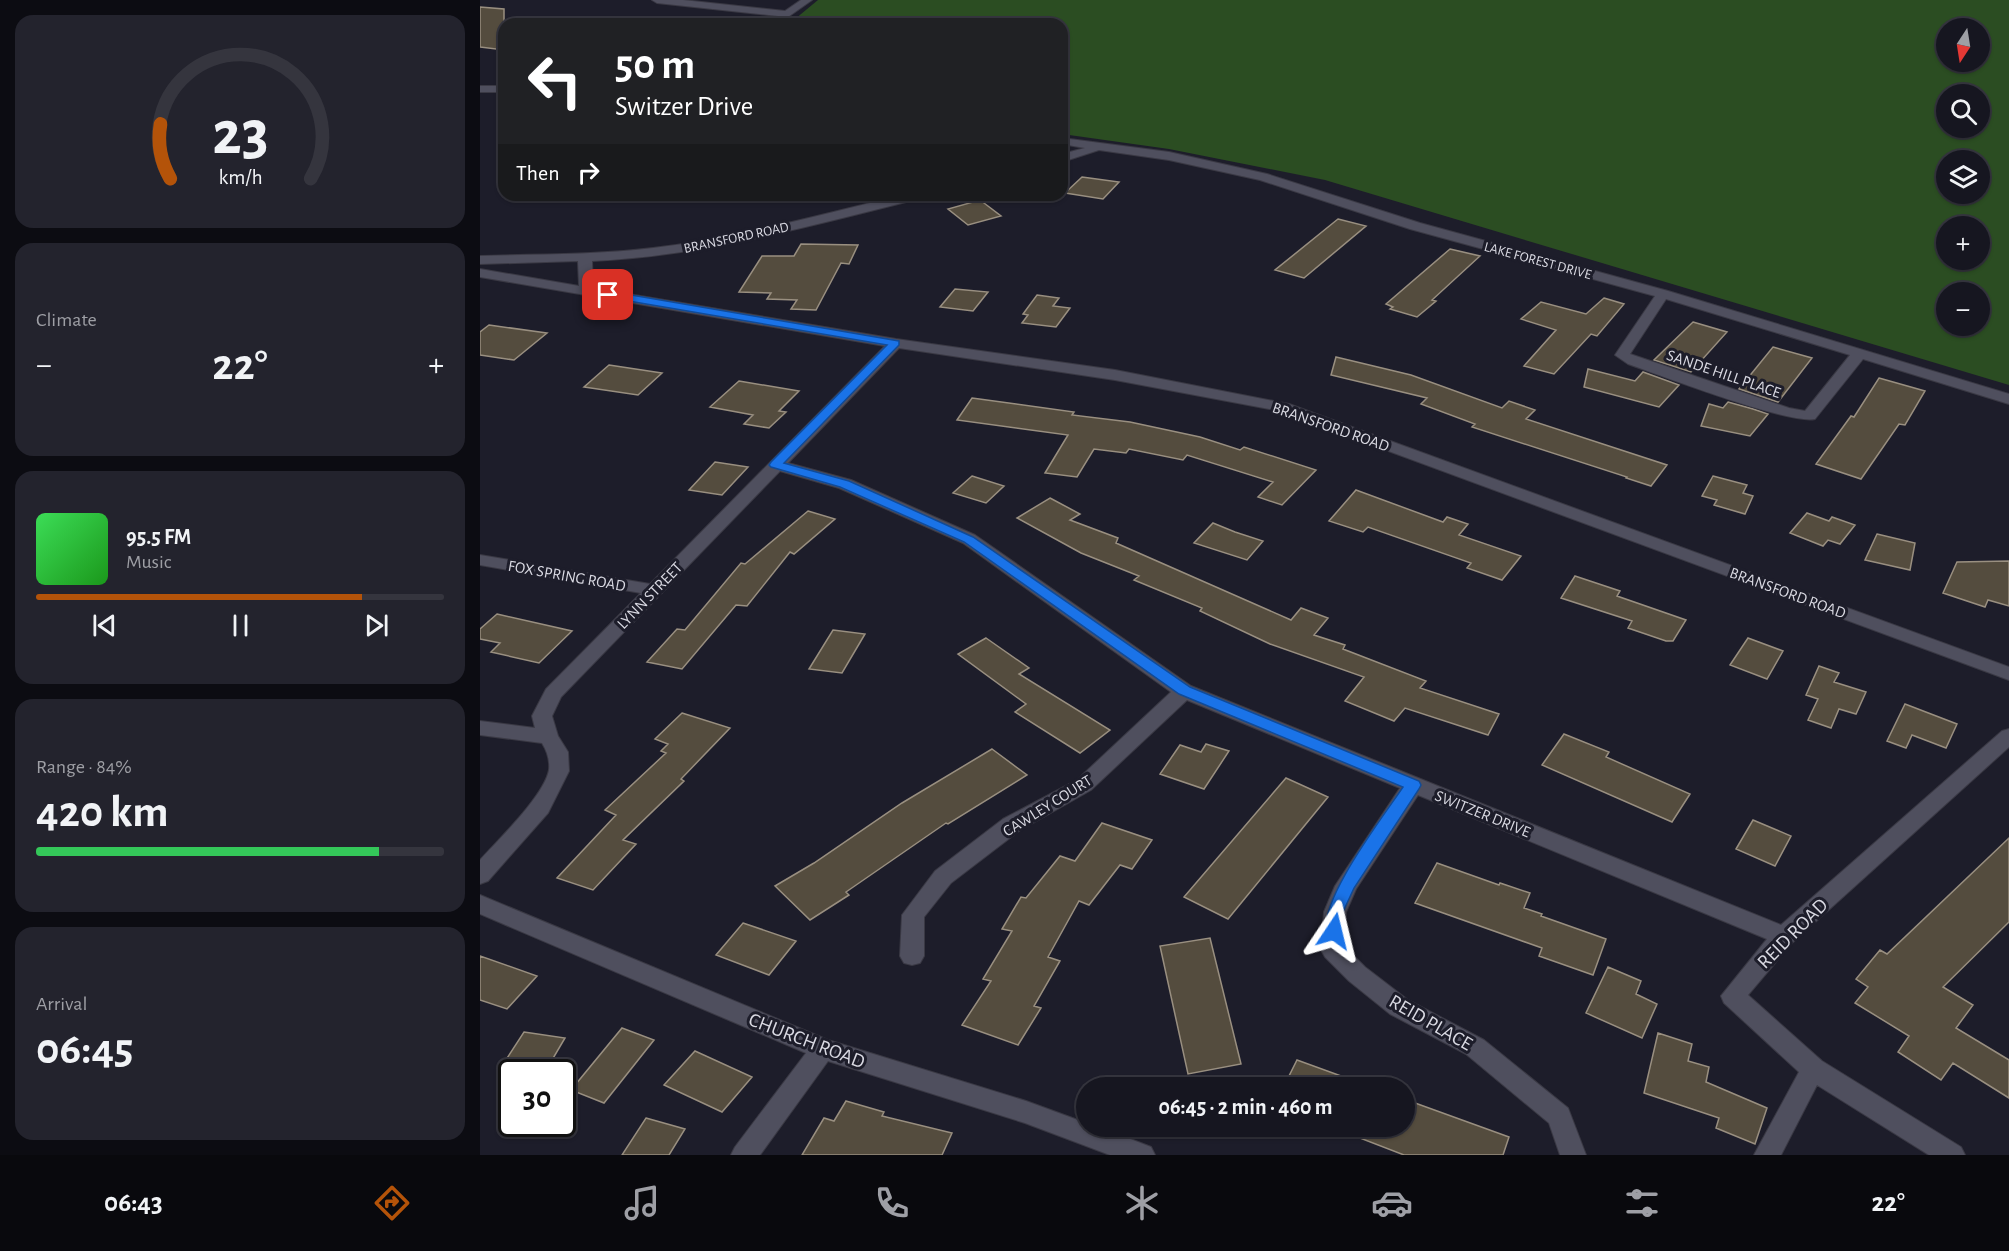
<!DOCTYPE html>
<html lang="en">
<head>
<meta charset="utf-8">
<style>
	body { margin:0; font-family:"Alegreya Sans",sans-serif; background:#23232d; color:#f1f3f6; height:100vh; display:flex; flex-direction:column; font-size:22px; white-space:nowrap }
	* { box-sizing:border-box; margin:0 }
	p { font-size:20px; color:#9e9fa5 }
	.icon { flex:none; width:33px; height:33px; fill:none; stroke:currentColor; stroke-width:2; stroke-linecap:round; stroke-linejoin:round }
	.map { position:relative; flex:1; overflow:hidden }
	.details { display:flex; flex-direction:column; gap:15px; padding:15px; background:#0c0c12; width:480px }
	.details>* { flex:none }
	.hud { position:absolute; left:18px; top:18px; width:570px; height:183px; border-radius:18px; box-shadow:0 2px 4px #0004,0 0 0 2px #35353e; background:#202124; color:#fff; overflow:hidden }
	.needle { width:39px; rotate:192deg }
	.fabs { position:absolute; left:1456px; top:18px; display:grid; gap:12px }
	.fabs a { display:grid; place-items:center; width:54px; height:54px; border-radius:50%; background:#161620; box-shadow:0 2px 4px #0004,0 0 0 2px #35353e; font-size:30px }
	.speed { position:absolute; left:18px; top:1059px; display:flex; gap:12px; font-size:30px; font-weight:700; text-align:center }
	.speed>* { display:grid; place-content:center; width:78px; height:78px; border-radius:50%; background:#161620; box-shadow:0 2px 4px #0004,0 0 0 2px #35353e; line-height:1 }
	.speed .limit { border:3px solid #111; border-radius:9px; background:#fff; color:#111 }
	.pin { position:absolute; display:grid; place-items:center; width:51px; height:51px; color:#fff; margin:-26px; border-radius:12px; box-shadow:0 3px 9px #0006 }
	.me { position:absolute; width:66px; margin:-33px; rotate:10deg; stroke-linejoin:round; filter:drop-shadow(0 0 4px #0008) }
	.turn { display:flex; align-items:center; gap:21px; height:126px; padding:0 18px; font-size:27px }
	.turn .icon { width:78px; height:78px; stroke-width:2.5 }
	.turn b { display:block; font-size:42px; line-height:51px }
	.then { display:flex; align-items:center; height:57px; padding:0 18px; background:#0003; gap:12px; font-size:22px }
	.big { font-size:45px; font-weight:700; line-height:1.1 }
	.details .widget { flex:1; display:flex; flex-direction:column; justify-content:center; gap:9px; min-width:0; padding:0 21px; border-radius:18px; background:#23232d }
	.details .dial { align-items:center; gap:0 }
	.dial svg { height:156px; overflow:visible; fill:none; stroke:#35353e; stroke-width:7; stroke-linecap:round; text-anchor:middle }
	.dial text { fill:#f1f3f6; stroke:none }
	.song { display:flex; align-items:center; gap:18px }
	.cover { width:72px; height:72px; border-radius:9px; background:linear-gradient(135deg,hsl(130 70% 55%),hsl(120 70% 35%)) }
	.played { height:6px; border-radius:3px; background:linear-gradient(90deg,#b45309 80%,#35353e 80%) }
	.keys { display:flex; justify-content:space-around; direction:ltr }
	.heat { display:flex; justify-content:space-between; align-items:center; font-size:33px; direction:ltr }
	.charge { height:9px; border-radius:4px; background:linear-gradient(90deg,#34c759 84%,#35353e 0) }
	.trip { position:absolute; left:596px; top:1077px; width:339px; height:60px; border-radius:30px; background:#161620; box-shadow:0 2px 4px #0004,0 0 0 2px #35353e; font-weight:700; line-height:60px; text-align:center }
	.menu { display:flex; height:96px; justify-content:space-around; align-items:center; background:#09090d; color:#9e9fa5 }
	.menu .icon { width:42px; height:42px }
	.menu .active { color:#b45309 }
	.menu b { font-size:27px; color:#f1f3f6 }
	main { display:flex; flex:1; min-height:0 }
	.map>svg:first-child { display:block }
	.green { fill:#2b4d22; fill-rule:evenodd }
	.building { fill:#544c3e; stroke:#998f80; stroke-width:1.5 }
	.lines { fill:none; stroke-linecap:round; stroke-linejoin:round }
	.minor-casing { stroke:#3a3944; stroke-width:2 }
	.minor { fill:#4f4f5e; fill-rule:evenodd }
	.route { fill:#1a73e8; stroke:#114b97; stroke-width:1.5 }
	.labels { text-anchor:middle; stroke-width:6; stroke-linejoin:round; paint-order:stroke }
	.far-street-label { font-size:14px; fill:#d9d9e2; stroke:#1d1d2a }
	.street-label { font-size:16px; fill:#d9d9e2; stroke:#1d1d2a }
	.near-street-label { font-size:20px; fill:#d9d9e2; stroke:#1d1d2a }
</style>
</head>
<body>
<main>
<section class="details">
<div class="widget dial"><svg viewBox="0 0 100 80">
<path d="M14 69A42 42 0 1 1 86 69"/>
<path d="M14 69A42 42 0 0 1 9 41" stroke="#b45309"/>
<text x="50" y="56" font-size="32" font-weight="700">23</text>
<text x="50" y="72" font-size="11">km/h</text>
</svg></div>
<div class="widget"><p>Climate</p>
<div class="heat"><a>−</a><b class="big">22°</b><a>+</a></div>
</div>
<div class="widget">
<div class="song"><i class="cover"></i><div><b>95.5 FM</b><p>Music</p></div></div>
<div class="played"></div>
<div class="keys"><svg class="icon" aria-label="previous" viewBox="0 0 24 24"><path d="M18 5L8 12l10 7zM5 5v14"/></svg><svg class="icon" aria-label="pause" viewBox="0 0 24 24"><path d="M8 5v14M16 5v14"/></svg><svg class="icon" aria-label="next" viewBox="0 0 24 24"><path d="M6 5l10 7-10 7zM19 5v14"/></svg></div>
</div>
<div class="widget"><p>Range · 84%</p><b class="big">420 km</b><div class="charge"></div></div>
<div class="widget"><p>Arrival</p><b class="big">06:45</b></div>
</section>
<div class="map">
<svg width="1529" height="1155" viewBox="0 0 1529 1155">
	<rect width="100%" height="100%" fill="#1d1d2a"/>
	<path class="green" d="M338 0H1529V385L845 180 689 149 582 134V24H309ZM1467 28H1500V62H1467ZM1467 94H1500V128H1467ZM1500 160V194H1467V160ZM1500 226V260H1467V226ZM1500 292V326H1467V292Z"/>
	<path class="building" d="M0 7 24 9V50L0 47Z
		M602 177 639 182 623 199 585 193Z
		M500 200 521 216 488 225 468 209Z
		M858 219 886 226 824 278 795 270Z
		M321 244 378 245 369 264 361 263 336 310 311 309 317 300 287 299 291 293 259 292 282 256H314Z
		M970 249 1000 256 952 300 956 301 937 317 910 309 913 307 906 304Z
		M475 289 508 292 493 311 460 307Z
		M557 295 579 298 573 306 590 308 576 327 542 323 548 315 543 314Z
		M1124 298 1144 304 1117 336 1111 334 1074 374 1044 366 1076 330 1041 319 1061 302 1106 314Z
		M1213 322 1247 332 1211 372 1174 360Z
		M9 325 67 333 34 360 0 355V332Z
		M1293 347 1332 358 1298 402 1259 389Z
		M856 357 931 375 1022 408 1029 401 1055 410 1046 419 1187 465 1171 486 1146 478 1147 477 992 427 995 424 941 404 947 398 851 375Z
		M129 365 182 373 158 395 104 387Z
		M1108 369 1155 381 1163 372 1199 385 1179 407 1104 387Z
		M1399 378 1445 391 1425 425 1419 424 1381 479 1336 464 1371 416 1374 417Z
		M259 381 319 391 299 411 306 412 289 428 264 424 273 415 230 407Z
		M492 398 594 412 592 415 650 422 720 437 760 450 764 447 836 470 802 505 778 497 793 482 707 455 703 460 649 449 646 453 614 449 597 477 565 473 588 435 477 420Z
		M1248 402 1273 409 1288 414 1270 436 1221 426 1229 404 1243 408Z
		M235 462 268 467 242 495 209 490Z
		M492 476 524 486 506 503 473 493Z
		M1233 476 1267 485 1263 493 1273 496 1265 514 1234 505 1237 500 1222 496Z
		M876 490 963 522 967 517 988 524 979 535 1041 556 1022 580 987 568 991 563 888 527 883 532 849 521Z
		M570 498 600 514 590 520 638 538 636 543 811 620 821 608 848 618 834 635 865 645 863 649 946 681 940 688 1019 714 1008 735 925 708 914 721 865 701 884 677 790 644 720 611 722 608 654 580 659 576 601 553 537 518Z
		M328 511 355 519 314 554 310 552 267 606 256 605 202 669 167 662 197 629 205 630 261 563 265 564Z
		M1327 513 1349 521 1352 517 1375 525 1360 544 1348 540 1343 546 1310 533Z
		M733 523 755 532 783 541 767 560 714 543Z
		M1397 534 1435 543 1430 570 1385 560Z
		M1529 561V606L1508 600 1505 607 1463 593 1477 562Z
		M1095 576 1140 591 1137 596 1206 620 1193 641H1186L1148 628 1152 621 1081 598Z
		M17 614 92 631 59 663 11 652 20 643 0 639V629Z
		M353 630 385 634 362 673 329 669Z
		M506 638 549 668 539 674 630 730 600 753 535 712 546 704 478 654Z
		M1268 638 1303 651 1287 679 1250 665Z
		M1339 666 1359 673 1354 682 1386 692 1376 714 1359 709 1351 728 1328 720 1338 699 1326 695Z
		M1425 704 1477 724 1466 748 1432 735 1426 748 1407 741Z
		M202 713 250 728 201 779 204 781 143 840 156 844 113 890 77 878 136 815 125 810 186 753 181 751 188 744 175 739Z
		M1084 734 1129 752 1126 757 1210 794 1192 822 1062 765Z
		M726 744 749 751 724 789 680 774 700 745 721 752Z
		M512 749 547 775 468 824 466 823 366 892 369 895 330 920 295 886 334 863 422 803Z
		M806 778 848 797 748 919 704 897Z
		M1273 820 1311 836 1295 866 1256 849Z
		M622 823 672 840 652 869 640 865 609 905 599 901 568 957 580 961 554 1006 561 1008 538 1045 482 1025 511 981 503 979 532 931 522 929 541 897 546 898 580 856 595 861Z
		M1529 838V922L1463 987 1493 1005 1476 1028 1529 1060V1098L1473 1063 1461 1080 1418 1052 1429 1036 1375 1003 1388 987 1376 979 1400 950 1407 954Z
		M957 863 1019 885 1020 883 1050 893 1044 908 1062 914 1061 916 1126 939 1113 975 1059 956 1062 948 935 903Z
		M263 923 316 941 289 975 236 955Z
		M730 938 761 1064 708 1074 680 946Z
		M0 956 57 976 27 1009 0 1000Z
		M1128 967 1161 981 1156 994 1177 1004 1162 1038 1106 1013Z
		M142 1028 174 1040 124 1103 91 1090Z
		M44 1032 85 1038 65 1072H18Z
		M1178 1033 1212 1044 1208 1061 1229 1067 1226 1082 1287 1108 1275 1144 1236 1128 1239 1118 1164 1093Z
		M215 1051 272 1077 242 1112 184 1085Z
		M817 1060 886 1085V1088H803Z
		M924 1099 1029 1137 1023 1155H924L854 1128V1126H924Z
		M366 1101 404 1112 402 1116 472 1133 462 1155H322L344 1118 354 1121Z
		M166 1118 205 1129 189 1155H142Z"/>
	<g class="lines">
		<g class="minor-casing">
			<path id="minor" d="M172 0H203L305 11 321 0H332L298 24 293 21 298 16 177 3Z
				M0 86H24V92H0Z
				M582 138 689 152 787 174 940 223 1188 291 1529 394V404L1383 359 1335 419C1310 425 1180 375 1148 364L1135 355 1175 296 930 229 780 180 689 160 619 150 582 162V154L605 148 582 144ZM1186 299 1370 355 1325 411 1309 408 1150 354Z
				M423 195H444L442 198C334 225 224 256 112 261L113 288 416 339 635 370 809 404 1529 667V680L800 411 635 380 419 348 308 463 371 480 495 535 711 686 1301 925 1522 731 1529 729V747L1312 943 1268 995 1342 1061 1481 1147 1485 1155H1449L1337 1085 1301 1155H1274L1319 1072 1244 1003 1241 996 1287 939 938 795 876 889 866 912 865 947 885 967 928 1000 1004 1040 1088 1108 1106 1155H1080L1069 1123 986 1054 910 1014 869 981 845 957 841 950 844 912 855 886 920 788 707 700 611 790 539 831 471 883 444 917V956L440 963 432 965 424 963 420 956 422 915 455 871 523 819 597 780 691 692 483 543 359 488 300 471 81 697 72 716 78 736 88 752 89 771 68 813 8 881 0 884V860C18 840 64 796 69 770 70 760 67 751 62 743L0 735V721L55 728 52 716 66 689 161 593 0 565V555L170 584 405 346 0 277V269L99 286 98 261 0 264V256C58 254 116 255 173 248 257 238 340 215 423 195Z
				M0 895 348 1040 546 1101 606 1123V1126H617L671 1147 675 1155H630L545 1123 348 1061 280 1155H251L255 1147 326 1053 0 914Z"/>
		</g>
		<use href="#minor" class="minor"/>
	</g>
	<path class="route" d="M128 291 419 341V345L304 463 369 481 493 537 710 687 939 781 941 785 939 789 874 888 863 912V931L860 936 854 938 848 936C833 907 905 814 923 787L699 694 484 542 360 487 291 467 289 465 291 462 407 345 125 297 123 295Z"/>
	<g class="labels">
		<g class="far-street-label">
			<text transform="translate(256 237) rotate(-12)" y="5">BRANSFORD ROAD</text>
			<text transform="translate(1058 260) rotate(15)" y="5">LAKE FOREST DRIVE</text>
		</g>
		<g class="street-label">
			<text transform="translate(1244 373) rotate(19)" y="6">SANDE HILL PLACE</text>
			<text transform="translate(851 426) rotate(19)" y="6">BRANSFORD ROAD</text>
			<text transform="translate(87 575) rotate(10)" y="6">FOX SPRING ROAD</text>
			<text transform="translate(1308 592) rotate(20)" y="6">BRANSFORD ROAD</text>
			<text transform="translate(169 595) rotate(-46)" y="6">LYNN STREET</text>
			<text transform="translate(567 805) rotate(-32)" y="6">CAWLEY COURT</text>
			<text transform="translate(1003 813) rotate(22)" y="6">SWITZER DRIVE</text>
		</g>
		<g class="near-street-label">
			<text transform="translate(1312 933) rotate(-45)" y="7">REID ROAD</text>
			<text transform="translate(951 1022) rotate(30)" y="7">REID PLACE</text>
			<text transform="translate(327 1040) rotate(21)" y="7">CHURCH ROAD</text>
		</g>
	</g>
</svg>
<div class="fabs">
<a><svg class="needle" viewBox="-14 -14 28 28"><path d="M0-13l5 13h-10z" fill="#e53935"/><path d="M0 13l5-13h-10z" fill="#9e9fa5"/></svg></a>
<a><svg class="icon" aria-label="search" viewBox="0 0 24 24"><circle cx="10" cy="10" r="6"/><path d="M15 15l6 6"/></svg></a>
<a><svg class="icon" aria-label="layers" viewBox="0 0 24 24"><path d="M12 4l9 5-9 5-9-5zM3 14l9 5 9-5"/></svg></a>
<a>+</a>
<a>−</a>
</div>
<div class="speed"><div class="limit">30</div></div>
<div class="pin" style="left:128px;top:295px;background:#d93025"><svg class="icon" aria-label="arrive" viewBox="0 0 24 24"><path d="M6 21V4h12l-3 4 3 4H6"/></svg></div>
<svg class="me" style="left:854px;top:931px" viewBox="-20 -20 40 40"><path d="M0-17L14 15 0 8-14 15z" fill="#1a73e8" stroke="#fff" stroke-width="4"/></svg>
<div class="trip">06:45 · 2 min · 460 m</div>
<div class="hud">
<div class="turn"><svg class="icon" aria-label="left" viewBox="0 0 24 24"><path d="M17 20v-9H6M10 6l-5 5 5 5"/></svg><div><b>50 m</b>Switzer Drive</div></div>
<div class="then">Then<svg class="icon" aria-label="right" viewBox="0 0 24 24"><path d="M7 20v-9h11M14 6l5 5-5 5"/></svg></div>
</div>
</div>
</main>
<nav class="menu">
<b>06:43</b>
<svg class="icon active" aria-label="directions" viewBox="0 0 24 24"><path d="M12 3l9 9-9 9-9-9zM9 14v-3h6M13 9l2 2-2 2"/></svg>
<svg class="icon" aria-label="music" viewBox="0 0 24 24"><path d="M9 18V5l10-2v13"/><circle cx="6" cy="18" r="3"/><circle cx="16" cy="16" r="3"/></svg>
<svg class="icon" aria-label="phone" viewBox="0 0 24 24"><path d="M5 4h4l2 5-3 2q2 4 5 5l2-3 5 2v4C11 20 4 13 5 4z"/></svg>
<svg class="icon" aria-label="climate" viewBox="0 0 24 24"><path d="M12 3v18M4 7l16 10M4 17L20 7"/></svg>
<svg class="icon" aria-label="car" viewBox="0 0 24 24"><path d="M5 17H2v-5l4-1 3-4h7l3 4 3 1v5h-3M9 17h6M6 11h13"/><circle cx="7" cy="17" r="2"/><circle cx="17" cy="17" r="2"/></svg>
<svg class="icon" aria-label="filters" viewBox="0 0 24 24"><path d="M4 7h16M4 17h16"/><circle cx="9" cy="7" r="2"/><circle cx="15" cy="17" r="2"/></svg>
<b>22°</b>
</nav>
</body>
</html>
